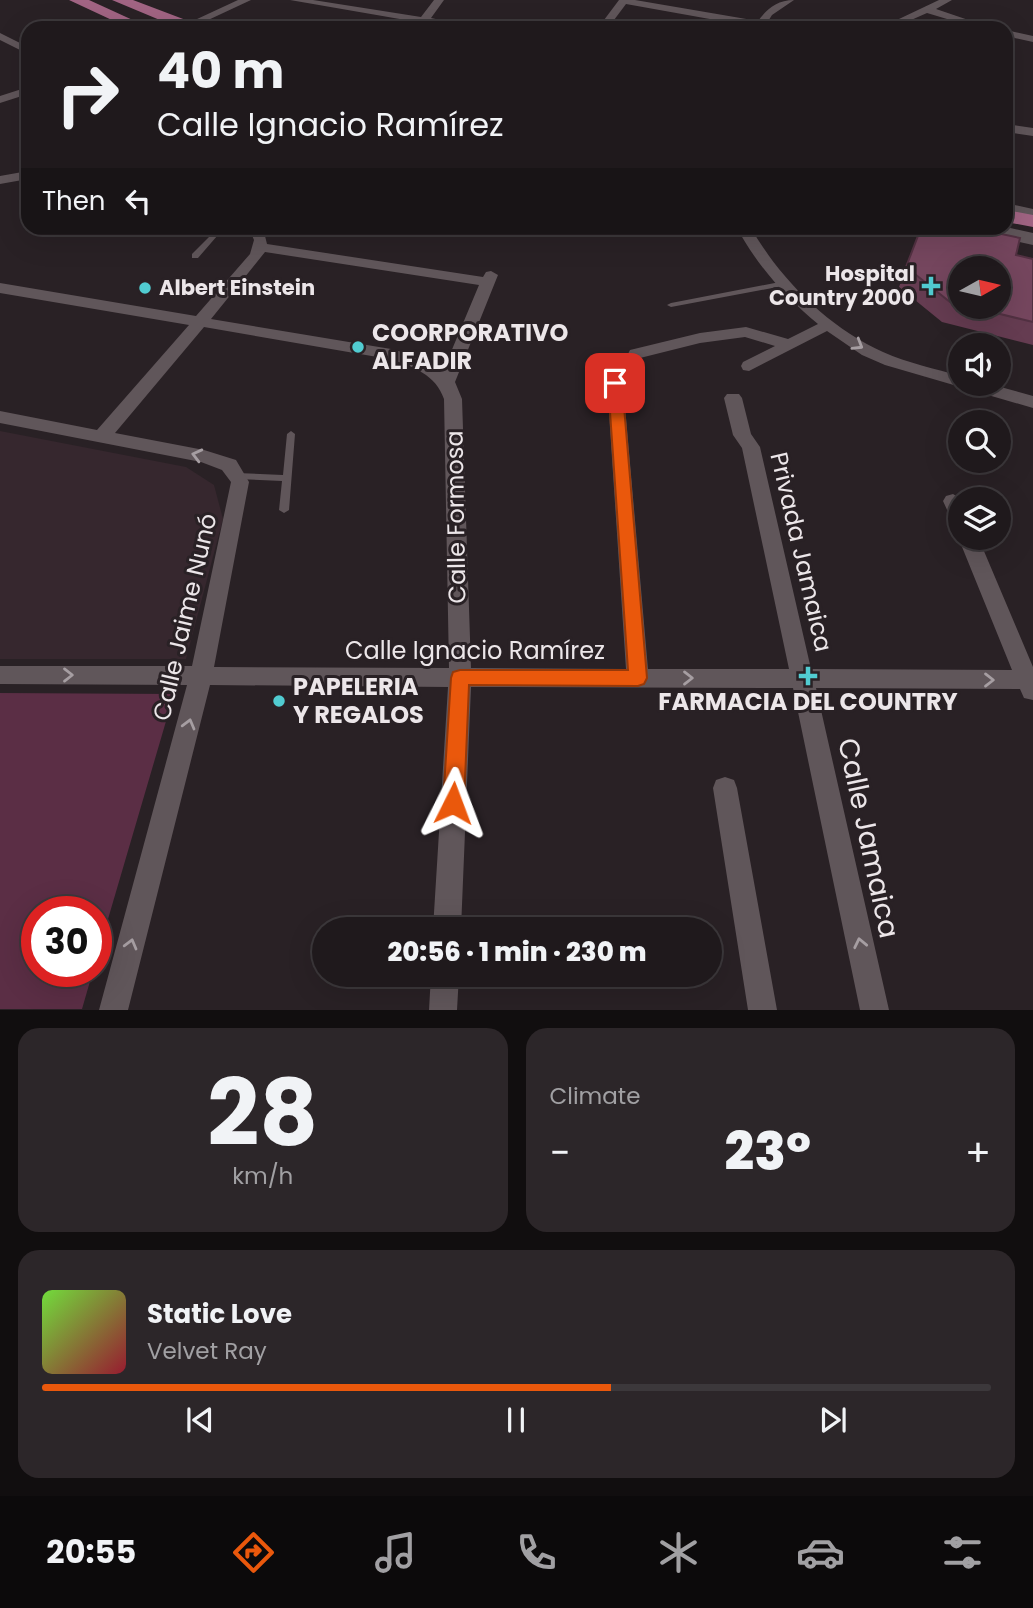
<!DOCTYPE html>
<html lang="en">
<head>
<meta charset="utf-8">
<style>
	body { margin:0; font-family:Poppins,sans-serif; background:#2c2629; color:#f1f3f6; height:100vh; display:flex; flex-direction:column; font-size:26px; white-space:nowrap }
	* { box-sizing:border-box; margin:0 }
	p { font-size:23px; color:#a1a0a3 }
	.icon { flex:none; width:38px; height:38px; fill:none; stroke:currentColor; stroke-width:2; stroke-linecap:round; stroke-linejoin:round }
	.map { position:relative; height:1010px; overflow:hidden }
	.sheet { display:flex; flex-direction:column; gap:18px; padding:18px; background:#110e0f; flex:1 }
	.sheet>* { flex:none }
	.hud { position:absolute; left:21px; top:21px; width:992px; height:214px; border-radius:21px; box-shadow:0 7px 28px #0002,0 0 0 2px #3c383b; background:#1f191c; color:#f1f3f6; overflow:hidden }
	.needle { width:46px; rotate:82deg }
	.controls { position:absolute; left:948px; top:256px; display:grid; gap:14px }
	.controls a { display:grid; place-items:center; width:63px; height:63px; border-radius:50%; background:#1f191c; box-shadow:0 7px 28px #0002,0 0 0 2px #3c383b; font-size:35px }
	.speed { position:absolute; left:21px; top:896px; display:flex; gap:14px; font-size:35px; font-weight:700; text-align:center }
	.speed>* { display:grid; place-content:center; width:91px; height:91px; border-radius:50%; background:#1f191c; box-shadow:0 7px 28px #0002,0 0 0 2px #3c383b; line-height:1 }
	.speed .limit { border:10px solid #d22; background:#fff; color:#111 }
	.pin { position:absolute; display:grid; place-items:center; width:60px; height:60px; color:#fff; margin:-30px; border-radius:14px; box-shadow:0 4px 10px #0006 }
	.me { position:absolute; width:77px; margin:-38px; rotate:3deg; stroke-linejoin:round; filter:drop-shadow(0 0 5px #0008) }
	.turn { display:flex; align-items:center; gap:24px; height:147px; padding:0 21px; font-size:32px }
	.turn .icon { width:91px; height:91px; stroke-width:2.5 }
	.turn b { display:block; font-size:49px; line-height:60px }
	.then { display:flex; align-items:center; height:66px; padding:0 21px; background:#0003; gap:14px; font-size:26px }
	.big { font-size:52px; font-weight:800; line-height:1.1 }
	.sheet .tile { flex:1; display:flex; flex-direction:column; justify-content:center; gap:10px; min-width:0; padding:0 24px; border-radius:21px; background:#2c2629 }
	.sheet .dial { align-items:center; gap:0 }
	.dial b { font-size:91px; line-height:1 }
	.song { display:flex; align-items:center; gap:21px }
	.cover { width:84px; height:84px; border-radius:10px; background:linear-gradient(135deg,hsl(100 70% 55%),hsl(350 70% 35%)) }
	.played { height:7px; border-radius:4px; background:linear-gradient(90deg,#ea580c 60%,#3c383b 60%) }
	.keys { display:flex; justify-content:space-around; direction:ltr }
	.heat { display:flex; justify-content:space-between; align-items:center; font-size:38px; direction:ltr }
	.sheet .tiles { flex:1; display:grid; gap:18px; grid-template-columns:1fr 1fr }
	.tile:last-child { grid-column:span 2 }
	.trip { position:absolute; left:312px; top:917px; width:410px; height:70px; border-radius:35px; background:#1f191c; box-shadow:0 7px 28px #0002,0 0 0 2px #3c383b; font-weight:800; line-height:70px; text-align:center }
	.dock { display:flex; height:112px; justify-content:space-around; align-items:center; background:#0c0a0b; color:#a1a0a3 }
	.dock .icon { width:49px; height:49px }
	.dock .selected { color:#ea580c }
	.dock b { font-size:32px; color:#f1f3f6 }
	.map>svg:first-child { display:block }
	.built { fill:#36272e }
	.green { fill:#5b2e45 }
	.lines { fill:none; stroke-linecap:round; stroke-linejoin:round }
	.service { fill:#60565a; fill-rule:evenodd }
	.minor { fill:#60565a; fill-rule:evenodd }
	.secondary { fill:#60565a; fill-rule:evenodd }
	.primary { fill:#a16483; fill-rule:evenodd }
	.wall { fill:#653c51; fill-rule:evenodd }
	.building { fill:#75465e; stroke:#523142; stroke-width:2 }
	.oneway { stroke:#a69ea2 }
	.route { fill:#ea580c; stroke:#983908; stroke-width:2 }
	.poi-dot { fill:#51ccd1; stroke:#292125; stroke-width:2.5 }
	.labels { text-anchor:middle; stroke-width:6; stroke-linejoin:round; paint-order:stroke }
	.far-poi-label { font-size:21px; font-weight:bold; fill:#ece6e9; stroke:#292125; text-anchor:end }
	.poi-label { font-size:24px; font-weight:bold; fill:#ece6e9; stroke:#292125; text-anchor:start }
	.street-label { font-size:24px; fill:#ece6e9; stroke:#292125 }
	.near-street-label { font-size:28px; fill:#ece6e9; stroke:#292125 }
</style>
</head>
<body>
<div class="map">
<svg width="1033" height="1010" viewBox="0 0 1033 1010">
	<rect width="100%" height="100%" fill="#292125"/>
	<path class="built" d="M0 431 186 467 214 485 223 519 186 659H0Z"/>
	<path class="green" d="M0 693 174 694 96 960V912H37V971H93L82 1009H0Z"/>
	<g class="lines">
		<path class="service" d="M218 228H224L198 258H192V254Z
			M785 281H788V285L671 307 667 305 671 303Z
			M291 431 295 434 289 510 284 513 279 510 282 481 236 479 231 476 236 473 283 475 287 434Z"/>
		<path class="minor" d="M238 0H251L191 28 182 26Z
			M290 0H313L421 17 434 0H444L431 18 478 28 427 24 423 28H415L417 22Z
			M619 0H635L758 21C767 9 777 0 794 0L772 15 767 23 783 28H760L626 4 608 28H598Z
			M939 0H952L936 9 992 28H977L927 13 893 28H880Z
			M1006 30 1033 36V42L1006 36Z
			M0 33 28 47V54L0 40Z
			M28 87V94L0 103V96Z
			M1006 124 1033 128V136L1006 132Z
			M28 171V179L0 184V176Z
			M249 228H263L267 244 483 277 486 272 491 271 498 275 455 382 462 399 471 668 626 669 607 383 615 378 623 383 648 669H789L742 448 733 435 724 398 727 394H739L742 398 751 434 760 447 811 669 1012 670 958 537 961 532V537H978L1033 667V700L1024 698 1020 689 816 688 889 1010H860L793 688 471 687 461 929H433L448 687 210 685 128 1010H99L187 685 0 684V666H192L231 482 222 470 201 462 0 423V411L97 430 189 325 0 293V283L196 316 250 254 254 240ZM265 252 479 285 443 371 424 358 391 349 211 319ZM204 327 389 359C413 366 436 375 444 399L449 668 214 667 249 482 236 460 204 450 115 433Z
			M737 228H751C780 279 829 328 883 352 908 363 935 369 961 376V383H986L1033 396V408L885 365 862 355 827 331 749 371 743 370 741 366 743 362 775 346 745 337 700 343 636 359 630 358 628 354 630 350 700 333 746 327 788 339 818 324C785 297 757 265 737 228Z
			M953 494 961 499V527L954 525 943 501 946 496Z
			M725 777 734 780 737 788 777 1010H748L713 788 716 780Z
			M431 975H459L457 1010H429Z"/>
		<path class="secondary" d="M1006 203 1033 209V221L1006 215Z
			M1006 227 1033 233V245L975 232 972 228Z"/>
		<path class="primary" d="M69 0H89L148 27 129 28Z
			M112 0H133L199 25 201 28H179Z
			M1006 210 1033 215V227L1006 222Z"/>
	</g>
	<path class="wall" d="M1033 259V345L942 322 899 287 906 267ZM961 268 999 306H961Z"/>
	<path class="building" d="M921 228H973L1020 238 1016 255 1033 259V322L967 306H999V268H961V305L950 302 906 267Z"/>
	<defs><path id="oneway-chevron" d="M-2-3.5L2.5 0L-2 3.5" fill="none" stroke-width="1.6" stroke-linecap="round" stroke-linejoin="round" transform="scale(1.75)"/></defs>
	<g class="oneway">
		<use href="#oneway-chevron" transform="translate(858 345) rotate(31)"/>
		<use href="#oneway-chevron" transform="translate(197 455) rotate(-166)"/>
		<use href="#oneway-chevron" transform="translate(68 675)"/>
		<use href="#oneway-chevron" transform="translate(688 678)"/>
		<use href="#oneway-chevron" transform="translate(989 680)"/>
		<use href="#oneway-chevron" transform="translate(189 724) rotate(-75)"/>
		<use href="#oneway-chevron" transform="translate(860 943) rotate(-102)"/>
		<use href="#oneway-chevron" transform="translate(131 944) rotate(-75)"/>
	</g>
	<path class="route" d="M615 378 622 383 647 678 644 684 638 686 469 685 464 803 461 810 453 813 446 810 443 803 451 678 453 672 460 670H628L608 383Z"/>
	<g class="poi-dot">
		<path d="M927.5 275.5h7v7h7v7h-7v7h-7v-7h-7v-7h7z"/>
		<circle cx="145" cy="288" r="7"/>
		<circle cx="358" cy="347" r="7"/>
		<path d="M804.5 665.5h7v7h7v7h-7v7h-7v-7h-7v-7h7z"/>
		<circle cx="279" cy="701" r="7"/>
	</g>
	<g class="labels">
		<g class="far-poi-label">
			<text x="915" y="281">Hospital<tspan x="915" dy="24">Country 2000</tspan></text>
			<text x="159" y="295" text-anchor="start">Albert Einstein</text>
		</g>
		<g class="poi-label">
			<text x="372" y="341">COORPORATIVO<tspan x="372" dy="28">ALFADIR</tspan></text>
			<text x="293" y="695">PAPELERIA<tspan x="293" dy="28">Y REGALOS</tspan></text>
			<text x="808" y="710" text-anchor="middle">FARMACIA DEL COUNTRY</text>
		</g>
		<g class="street-label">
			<text transform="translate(456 517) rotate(-91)" y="8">Calle Formosa</text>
			<text transform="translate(801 552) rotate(77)" y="8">Privada Jamaica</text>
			<text transform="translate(185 617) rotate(-77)" y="8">Calle Jaime Nunó</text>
			<text x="475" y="659">Calle Ignacio Ramírez</text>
		</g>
		<g class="near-street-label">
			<text transform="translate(869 838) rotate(78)" y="10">Calle Jamaica</text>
		</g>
	</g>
</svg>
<div class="controls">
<a><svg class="needle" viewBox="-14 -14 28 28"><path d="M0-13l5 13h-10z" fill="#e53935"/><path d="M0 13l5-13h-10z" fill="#a1a0a3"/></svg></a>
<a><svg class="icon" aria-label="sound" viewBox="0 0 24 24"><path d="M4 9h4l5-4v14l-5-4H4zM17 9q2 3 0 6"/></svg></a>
<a><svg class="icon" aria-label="search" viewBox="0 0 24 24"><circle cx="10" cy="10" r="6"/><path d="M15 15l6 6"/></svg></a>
<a><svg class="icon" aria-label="layers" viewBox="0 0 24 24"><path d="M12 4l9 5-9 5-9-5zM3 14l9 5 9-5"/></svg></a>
</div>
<div class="speed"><div class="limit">30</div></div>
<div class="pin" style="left:615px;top:383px;background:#d93025"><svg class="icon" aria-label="arrive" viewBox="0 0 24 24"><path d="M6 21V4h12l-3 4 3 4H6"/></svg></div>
<svg class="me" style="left:453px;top:803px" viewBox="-20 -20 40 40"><path d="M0-17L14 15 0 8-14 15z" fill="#ea580c" stroke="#fff" stroke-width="4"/></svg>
<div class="trip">20:56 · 1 min · 230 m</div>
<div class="hud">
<div class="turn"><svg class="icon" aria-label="right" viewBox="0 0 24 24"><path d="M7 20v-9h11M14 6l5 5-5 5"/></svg><div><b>40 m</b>Calle Ignacio Ramírez</div></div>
<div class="then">Then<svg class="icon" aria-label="left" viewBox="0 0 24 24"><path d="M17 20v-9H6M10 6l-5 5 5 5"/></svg></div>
</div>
</div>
<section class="sheet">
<div class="tiles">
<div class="tile dial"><b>28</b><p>km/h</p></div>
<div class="tile"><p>Climate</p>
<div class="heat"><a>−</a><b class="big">23°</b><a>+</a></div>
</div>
<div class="tile">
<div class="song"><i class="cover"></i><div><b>Static Love</b><p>Velvet Ray</p></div></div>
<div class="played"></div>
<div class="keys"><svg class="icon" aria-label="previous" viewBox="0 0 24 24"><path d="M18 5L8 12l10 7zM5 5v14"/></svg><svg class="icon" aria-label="pause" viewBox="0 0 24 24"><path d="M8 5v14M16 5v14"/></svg><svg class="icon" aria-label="next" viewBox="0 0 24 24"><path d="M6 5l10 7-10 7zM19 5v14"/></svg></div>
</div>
</div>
</section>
<nav class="dock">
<b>20:55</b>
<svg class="icon selected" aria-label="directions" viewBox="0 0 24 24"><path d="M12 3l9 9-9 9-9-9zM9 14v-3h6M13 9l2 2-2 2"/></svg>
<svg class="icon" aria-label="music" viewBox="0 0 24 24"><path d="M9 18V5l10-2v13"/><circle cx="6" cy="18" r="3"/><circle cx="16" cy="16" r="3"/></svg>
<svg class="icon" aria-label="phone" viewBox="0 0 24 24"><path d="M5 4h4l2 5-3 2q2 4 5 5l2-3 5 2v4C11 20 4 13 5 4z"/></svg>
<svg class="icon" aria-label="climate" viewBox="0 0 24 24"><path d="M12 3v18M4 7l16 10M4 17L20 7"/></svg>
<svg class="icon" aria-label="car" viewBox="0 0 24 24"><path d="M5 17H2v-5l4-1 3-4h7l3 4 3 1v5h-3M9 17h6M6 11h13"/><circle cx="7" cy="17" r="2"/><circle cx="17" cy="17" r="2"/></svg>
<svg class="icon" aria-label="filters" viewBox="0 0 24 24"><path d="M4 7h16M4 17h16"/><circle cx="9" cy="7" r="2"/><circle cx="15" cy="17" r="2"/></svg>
</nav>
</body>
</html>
